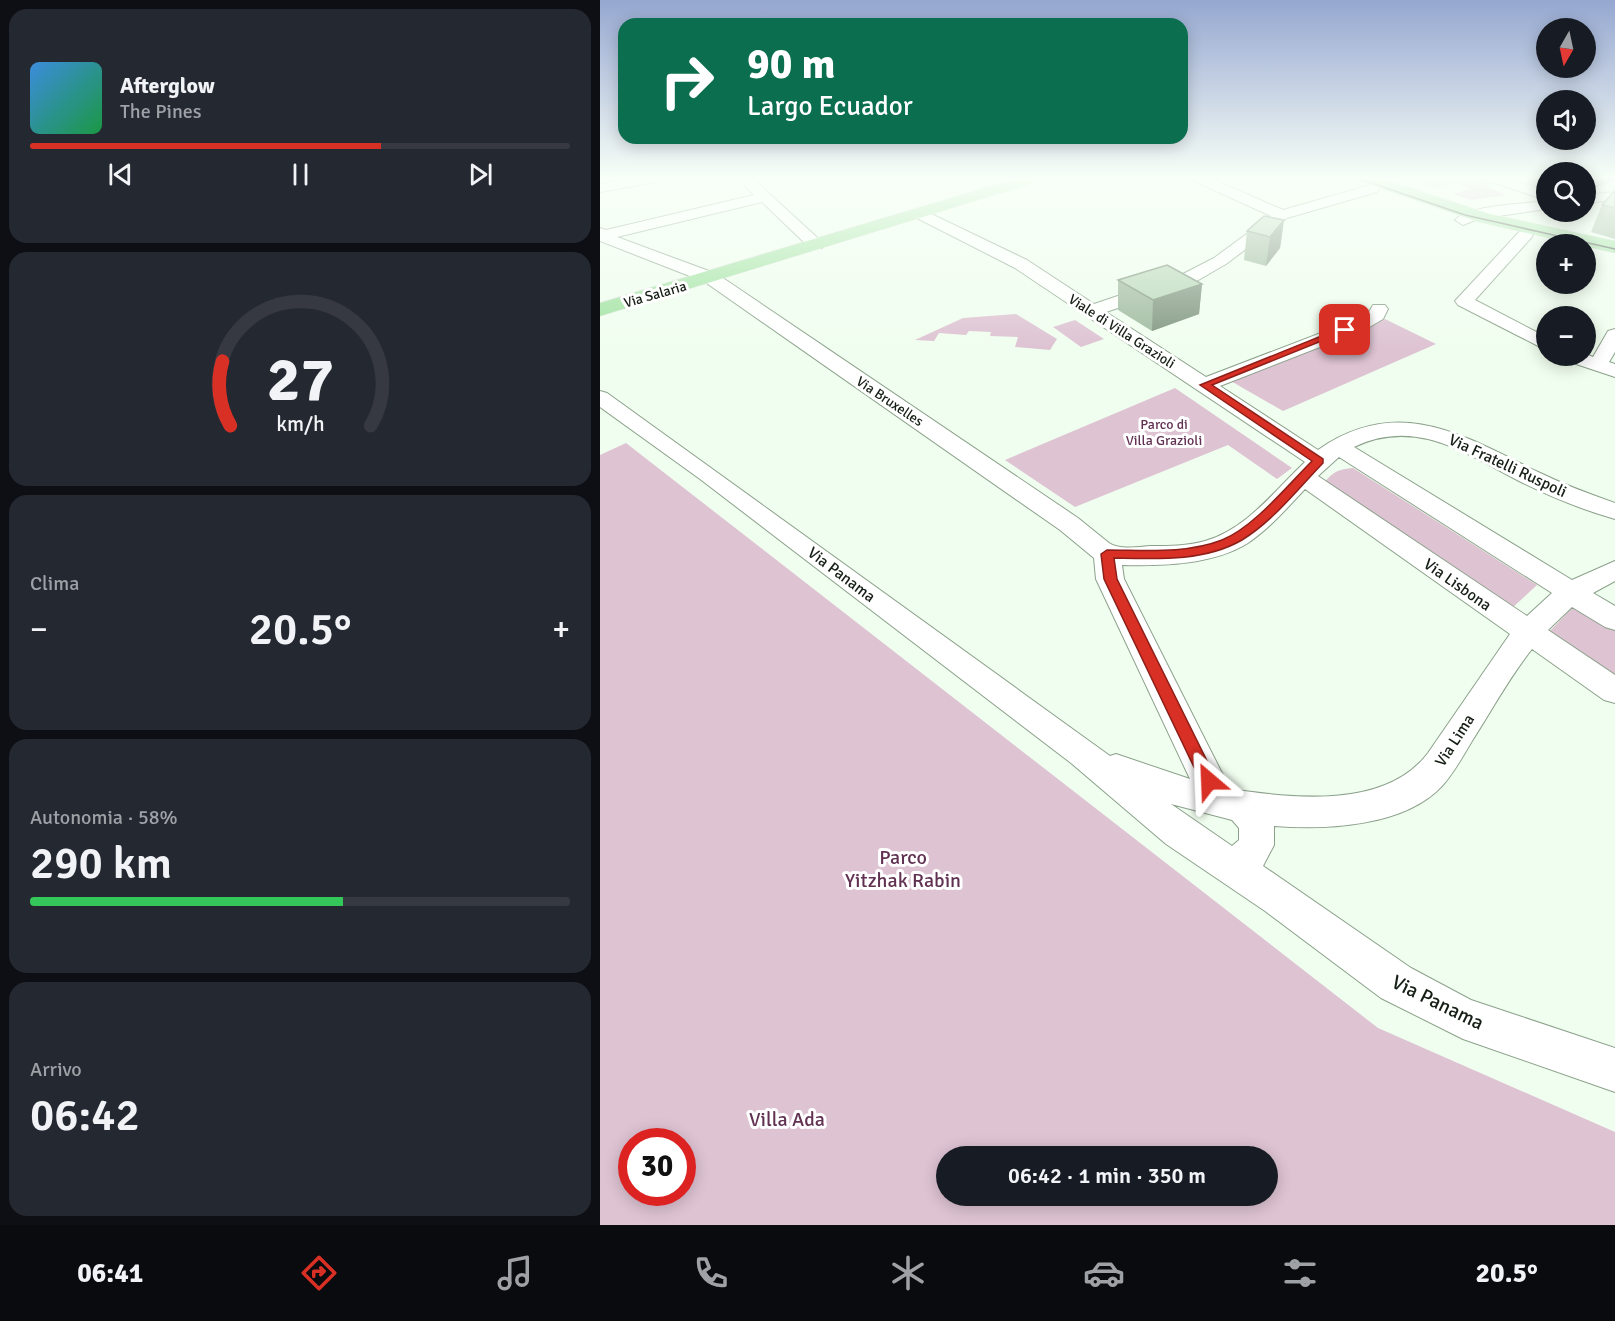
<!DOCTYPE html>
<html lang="it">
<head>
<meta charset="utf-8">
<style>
	body { margin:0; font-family:Signika,sans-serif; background:#242831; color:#f1f3f6; height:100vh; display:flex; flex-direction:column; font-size:22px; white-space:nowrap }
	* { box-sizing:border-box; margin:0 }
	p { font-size:20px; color:#9ea1a6 }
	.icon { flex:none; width:33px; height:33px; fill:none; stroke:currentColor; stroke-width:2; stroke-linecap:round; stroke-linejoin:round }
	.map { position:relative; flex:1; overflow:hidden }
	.sheet { display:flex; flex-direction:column; gap:9px; padding:9px; background:#0d0f14; width:600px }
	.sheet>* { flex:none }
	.guide { position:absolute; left:18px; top:18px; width:570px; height:126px; border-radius:18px; box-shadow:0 3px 15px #0003; background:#0b6e4f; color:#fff; overflow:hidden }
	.needle { width:39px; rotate:189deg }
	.fabs { position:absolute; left:936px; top:18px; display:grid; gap:12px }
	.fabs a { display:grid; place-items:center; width:60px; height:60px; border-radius:50%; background:#171b24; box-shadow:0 3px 15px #0003; font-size:30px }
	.speed { position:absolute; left:18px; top:1128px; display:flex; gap:12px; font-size:30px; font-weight:700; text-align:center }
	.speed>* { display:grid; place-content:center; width:78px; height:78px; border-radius:50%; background:#171b24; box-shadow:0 3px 15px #0003; line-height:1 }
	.speed .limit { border:9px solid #d22; background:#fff; color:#111 }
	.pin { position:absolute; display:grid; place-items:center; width:51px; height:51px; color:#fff; margin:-26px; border-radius:12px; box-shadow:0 3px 9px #0006 }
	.me { position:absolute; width:66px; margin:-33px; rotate:334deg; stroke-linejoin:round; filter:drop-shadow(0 0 4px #0008) }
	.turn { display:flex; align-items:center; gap:21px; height:126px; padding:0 30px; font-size:27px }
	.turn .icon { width:78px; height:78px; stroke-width:2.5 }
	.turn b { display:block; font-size:42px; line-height:51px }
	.big { font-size:45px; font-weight:600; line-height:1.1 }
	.sheet .tile { flex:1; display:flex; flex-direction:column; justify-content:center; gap:9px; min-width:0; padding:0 21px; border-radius:18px; background:#242831 }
	.sheet .dial { align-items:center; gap:0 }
	.dial svg { height:156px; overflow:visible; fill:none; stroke:#363941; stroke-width:7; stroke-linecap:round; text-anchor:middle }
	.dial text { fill:#f1f3f6; stroke:none }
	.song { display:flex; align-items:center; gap:18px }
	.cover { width:72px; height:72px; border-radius:9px; background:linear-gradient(135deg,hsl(210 70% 55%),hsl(140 70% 35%)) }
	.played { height:6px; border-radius:3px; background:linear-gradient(90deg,#d93025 65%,#363941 65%) }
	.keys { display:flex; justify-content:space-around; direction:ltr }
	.heat { display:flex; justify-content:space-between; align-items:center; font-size:33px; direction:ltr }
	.charge { height:9px; border-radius:4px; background:linear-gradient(90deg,#34c759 58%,#363941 0) }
	.trip { position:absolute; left:336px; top:1146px; width:342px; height:60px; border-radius:30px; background:#171b24; box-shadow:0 3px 15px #0003; font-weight:600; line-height:60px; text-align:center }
	.tab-bar { display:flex; height:96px; justify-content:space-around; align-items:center; background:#090b0e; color:#9ea1a6 }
	.tab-bar .icon { width:42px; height:42px }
	.tab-bar .active { color:#d93025 }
	.tab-bar b { font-size:27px; color:#f1f3f6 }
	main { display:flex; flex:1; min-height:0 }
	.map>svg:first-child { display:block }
	.green { fill:#dec3d3; fill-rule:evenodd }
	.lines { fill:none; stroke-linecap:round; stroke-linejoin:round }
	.minor-casing { stroke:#8ba18a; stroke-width:2 }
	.major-casing { stroke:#dee0de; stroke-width:1 }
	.minor { fill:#fff; fill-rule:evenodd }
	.major { fill:#a1e2a1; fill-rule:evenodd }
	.tram { stroke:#434d43; stroke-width:1.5 }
	.wall { fill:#a0ba9f }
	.shaded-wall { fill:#829782 }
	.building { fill:#bad8b9; stroke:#829782; stroke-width:1.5 }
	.route { fill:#d93025; stroke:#8d1f18; stroke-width:1.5 }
	.labels { text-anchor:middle; stroke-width:6; stroke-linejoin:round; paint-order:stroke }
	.far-street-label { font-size:14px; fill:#161f16; stroke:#fff }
	.far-park-label { font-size:14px; fill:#613152; stroke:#fff }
	.street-label { font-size:16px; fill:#161f16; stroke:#fff }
	.near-park-label { font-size:20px; fill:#613152; stroke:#fff }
	.near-street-label { font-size:20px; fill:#161f16; stroke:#fff }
</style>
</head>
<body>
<main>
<section class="sheet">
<div class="tile">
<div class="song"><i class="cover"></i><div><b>Afterglow</b><p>The Pines</p></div></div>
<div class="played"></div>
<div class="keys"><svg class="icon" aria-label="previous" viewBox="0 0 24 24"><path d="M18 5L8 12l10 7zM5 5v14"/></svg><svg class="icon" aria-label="pause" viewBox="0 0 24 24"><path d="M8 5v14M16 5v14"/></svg><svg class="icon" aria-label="next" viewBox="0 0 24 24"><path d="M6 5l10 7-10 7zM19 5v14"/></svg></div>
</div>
<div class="tile dial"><svg viewBox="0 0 100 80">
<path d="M14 69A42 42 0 1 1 86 69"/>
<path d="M14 69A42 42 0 0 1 10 36" stroke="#d93025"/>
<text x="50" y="56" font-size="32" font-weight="700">27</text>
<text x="50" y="72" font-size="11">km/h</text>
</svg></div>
<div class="tile"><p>Clima</p>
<div class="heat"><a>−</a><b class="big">20.5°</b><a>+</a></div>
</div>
<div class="tile"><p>Autonomia · 58%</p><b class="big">290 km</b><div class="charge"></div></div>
<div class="tile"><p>Arrivo</p><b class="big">06:42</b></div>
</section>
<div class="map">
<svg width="1015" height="1225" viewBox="0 0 1015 1225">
	<rect width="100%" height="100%" fill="#f0feef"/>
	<path class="green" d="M839 178H883L896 182 885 186 906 195 871 200 853 194 870 189 857 183 836 189 818 183Z
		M416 314 457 339 450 350 415 347 418 337 390 336 391 332 369 331 366 335 339 333 334 341 315 340 363 318Z
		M785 319 836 344 683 411 629 380Z
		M475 320 504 339 481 347 453 327Z
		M575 388 692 468 677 479 628 445 475 507 405 460Z
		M26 443 778 1028 1015 1132V1225H0V455ZM32 1142H82V1192H32ZM668 1156V1196H346V1156Z
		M753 468 937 585 911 609 724 483C732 472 739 469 753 468Z
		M975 605 1015 630V682L946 635Z"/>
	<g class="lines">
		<g class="minor-casing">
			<path id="minor" d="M35 178H63L56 182 0 192V184Z
				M137 178H152L222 242 224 245 222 248H210L162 202 17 237 117 274 478 518 509 543C520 550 537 547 550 546 568 546 587 546 605 541 647 529 675 490 705 462L415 268 313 216 311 213 313 210H323L427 260 494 304 583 274 614 258 671 216 594 181 592 178H610L683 210 767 186H777L779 189 777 192 687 218 626 264 595 282 506 312 606 377 752 321 769 312 773 305H785L788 309 783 319 766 329 620 386 718 450C798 394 863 435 938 472 963 484 989 494 1015 503V519C983 510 951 497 921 482 866 454 817 417 754 447L972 580 1015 561V581L993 593 1015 606V630L1005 627 972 607 948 630 1015 675V703L1004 700 932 649C909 678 892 710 872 741 863 756 854 773 842 786 804 827 725 830 674 826V845L663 866 811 968 871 1000 1015 1048V1092L863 1039 781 998 665 911 566 844 471 763 100 479 0 407V391L7 393 510 756 516 754 590 779 496 579 494 558 460 530 105 282 0 241V228L6 230 154 195ZM739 457 952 593 927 616 718 476ZM705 489 910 634 828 753C785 810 692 798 630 789L524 579 522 565C562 566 613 565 648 543 670 528 687 508 705 489ZM571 804 632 820 639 828V840L632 846Z
				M887 178H906L946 191V200L889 181Z
				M1015 192V200L986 203V195Z
				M946 201V209L878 219 863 225 855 220C868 205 925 204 946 201Z
				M925 230 933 235 931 238 875 300 946 337V350L858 305 855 301 919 232Z
				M1015 329V352L1009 362 1015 364V377L964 360 961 356 986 354 993 357 1008 331Z"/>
		</g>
		<g class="major-casing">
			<path id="major" d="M418 178H442L440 181 0 316V303Z
				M757 178H780L890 214 1015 241V253L879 222 759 181Z"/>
		</g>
		<use href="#minor" class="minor"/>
		<use href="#major" class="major"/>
		<path class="tram" d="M757 178 865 215 1015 249"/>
	</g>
	<path class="wall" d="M922 178H946V189L928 183 929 180Z
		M1015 190V239L991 232 1002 205Z
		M684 220 680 248 666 266 644 260 647 231Z
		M518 280 602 284 599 314 552 331 518 310Z"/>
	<path class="shaded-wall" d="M986 178H1015V181L986 191Z
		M684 220 680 248 666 266 670 237Z
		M602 284 599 314 552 331 553 300Z"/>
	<path class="building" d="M1015 190V208L1002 205Z
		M664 216 684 220 670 237 647 231Z
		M567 265 602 284 553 300 518 280Z"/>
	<linearGradient id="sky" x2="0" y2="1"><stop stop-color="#95a7d0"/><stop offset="0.51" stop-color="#f8fff8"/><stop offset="1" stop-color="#f8fff8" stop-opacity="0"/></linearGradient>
	<rect width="1015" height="349" fill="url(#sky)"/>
	<path class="route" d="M741 328 749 330 612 385 723 459V463C698 489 673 521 642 540 604 562 556 559 514 558L517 579 617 781 615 786 609 788 603 786 504 579 501 554 507 550C545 550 586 554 622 540 654 527 687 486 712 461L600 385Z"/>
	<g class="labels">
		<g class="far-street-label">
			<text transform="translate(55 294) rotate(-16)" y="5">Via Salaria</text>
			<text transform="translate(522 331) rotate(33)" y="5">Viale di Villa Grazioli</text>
			<text transform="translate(290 401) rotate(34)" y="5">Via Bruxelles</text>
		</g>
		<g class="far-park-label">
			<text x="564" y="429">Parco di<tspan x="564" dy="16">Villa Grazioli</tspan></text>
		</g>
		<g class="street-label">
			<text transform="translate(908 465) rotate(25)" y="6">Via Fratelli Ruspoli</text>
			<text transform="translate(242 574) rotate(37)" y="6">Via Panama</text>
			<text transform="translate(858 584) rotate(35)" y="6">Via Lisbona</text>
			<text transform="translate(854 740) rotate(-57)" y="6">Via Lima</text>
		</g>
		<g class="near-park-label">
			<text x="303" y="864">Parco<tspan x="303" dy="23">Yitzhak Rabin</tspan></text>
			<text x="187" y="1126">Villa Ada</text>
		</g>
		<g class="near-street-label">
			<text transform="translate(838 1002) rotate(26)" y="7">Via Panama</text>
		</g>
	</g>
</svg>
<div class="fabs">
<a><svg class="needle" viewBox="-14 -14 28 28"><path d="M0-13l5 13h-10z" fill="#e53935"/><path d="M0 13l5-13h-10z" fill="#9ea1a6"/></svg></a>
<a><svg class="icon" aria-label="sound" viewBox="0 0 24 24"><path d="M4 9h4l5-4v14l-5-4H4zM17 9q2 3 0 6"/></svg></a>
<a><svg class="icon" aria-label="search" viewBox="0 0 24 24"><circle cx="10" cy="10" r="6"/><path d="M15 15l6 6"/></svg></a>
<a>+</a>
<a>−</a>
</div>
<div class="speed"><div class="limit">30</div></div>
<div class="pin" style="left:745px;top:330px;background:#d93025"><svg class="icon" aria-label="arrive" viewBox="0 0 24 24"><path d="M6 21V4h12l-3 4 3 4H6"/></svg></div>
<svg class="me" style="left:609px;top:781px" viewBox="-20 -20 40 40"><path d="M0-17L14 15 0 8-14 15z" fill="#d93025" stroke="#fff" stroke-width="4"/></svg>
<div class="trip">06:42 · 1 min · 350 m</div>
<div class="guide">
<div class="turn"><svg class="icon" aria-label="right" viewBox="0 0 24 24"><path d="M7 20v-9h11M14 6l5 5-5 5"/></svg><div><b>90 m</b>Largo Ecuador</div></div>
</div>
</div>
</main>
<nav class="tab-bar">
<b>06:41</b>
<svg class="icon active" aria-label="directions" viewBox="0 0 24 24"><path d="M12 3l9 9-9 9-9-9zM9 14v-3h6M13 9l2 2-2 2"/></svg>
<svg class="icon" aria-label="music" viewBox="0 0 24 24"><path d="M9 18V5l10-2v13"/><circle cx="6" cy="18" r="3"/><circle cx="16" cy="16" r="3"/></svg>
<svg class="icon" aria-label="phone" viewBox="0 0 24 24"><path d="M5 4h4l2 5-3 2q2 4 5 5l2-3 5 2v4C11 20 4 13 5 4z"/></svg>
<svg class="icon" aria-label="climate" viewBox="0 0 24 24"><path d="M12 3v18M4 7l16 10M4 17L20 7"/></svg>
<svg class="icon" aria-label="car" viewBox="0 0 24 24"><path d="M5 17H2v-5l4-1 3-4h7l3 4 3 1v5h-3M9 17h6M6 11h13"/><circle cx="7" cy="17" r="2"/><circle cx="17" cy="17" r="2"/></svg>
<svg class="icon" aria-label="filters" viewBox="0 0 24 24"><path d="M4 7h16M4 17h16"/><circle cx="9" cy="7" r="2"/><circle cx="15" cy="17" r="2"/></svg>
<b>20.5°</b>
</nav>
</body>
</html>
